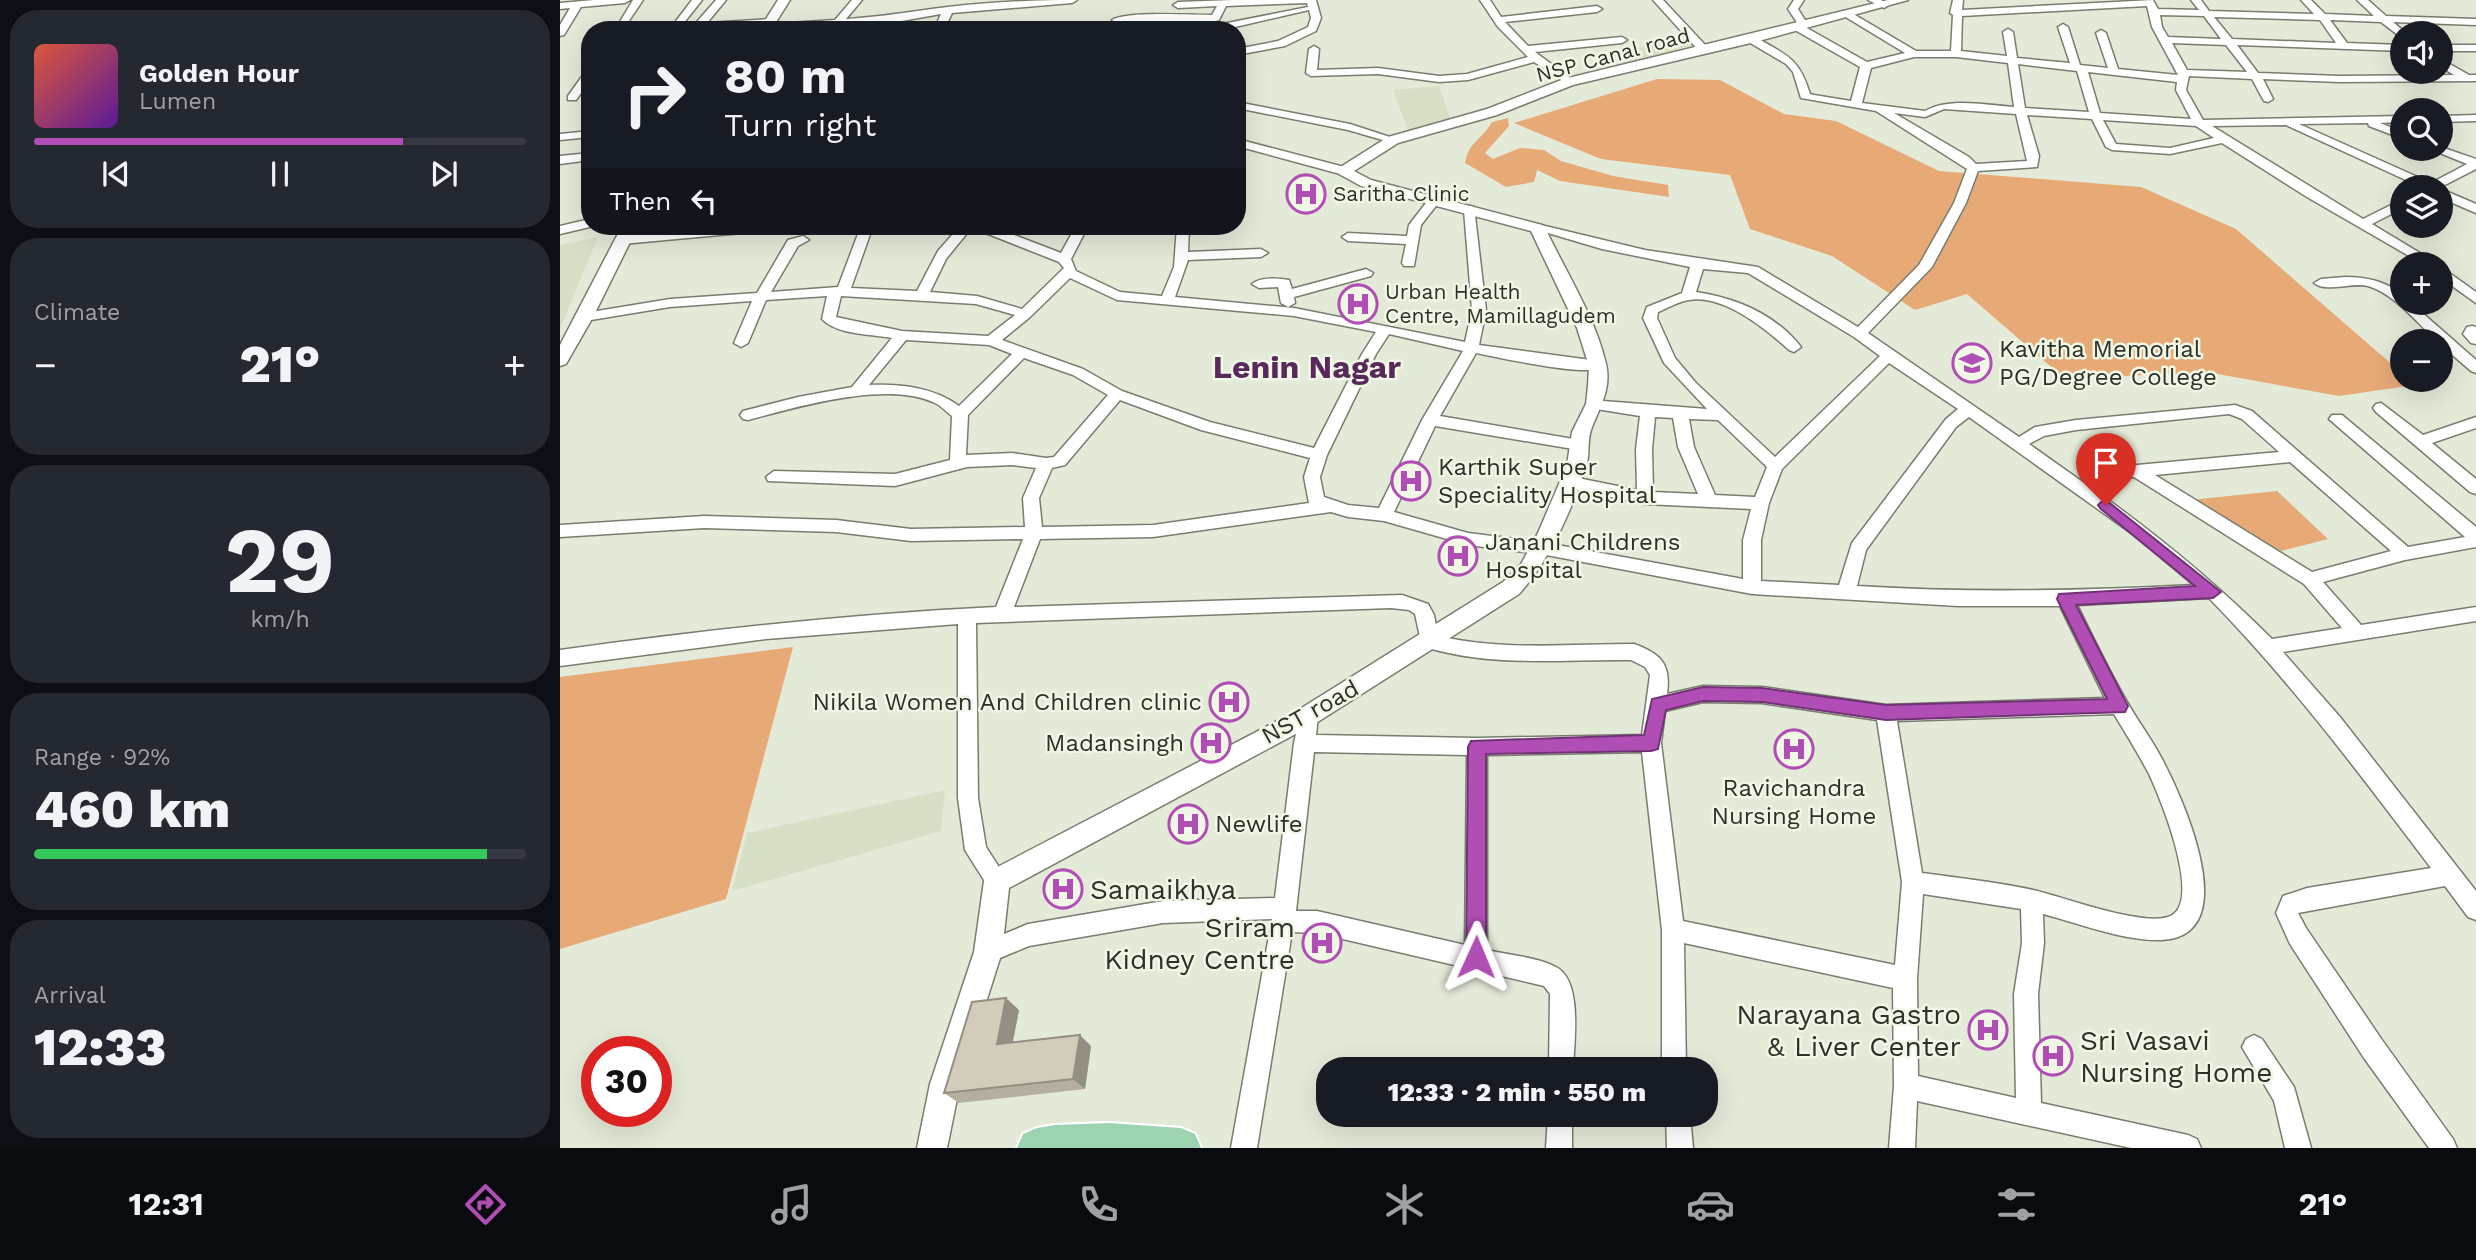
<!DOCTYPE html>
<html lang="en">
<head>
<meta charset="utf-8">
<style>
	body { margin:0; font-family:"Work Sans",sans-serif; background:#242831; color:#f1f3f6; height:100vh; display:flex; flex-direction:column; font-size:26px; white-space:nowrap }
	* { box-sizing:border-box; margin:0 }
	p { font-size:23px; color:#9ea1a6 }
	.icon { flex:none; width:38px; height:38px; fill:none; stroke:currentColor; stroke-width:2; stroke-linecap:round; stroke-linejoin:round }
	.map { position:relative; flex:1; overflow:hidden }
	.panel { display:flex; flex-direction:column; gap:10px; padding:10px; background:#0d0f14; width:560px }
	.panel>* { flex:none }
	.hud { position:absolute; left:21px; top:21px; width:665px; height:214px; border-radius:28px; box-shadow:0 7px 28px #0002; background:#171b24; color:#f1f3f6; overflow:hidden }
	.tools { position:absolute; left:1830px; top:21px; display:grid; gap:14px }
	.tools a { display:grid; place-items:center; width:63px; height:63px; border-radius:50%; background:#171b24; box-shadow:0 7px 28px #0002; font-size:35px }
	.speed { position:absolute; left:21px; top:1036px; display:flex; gap:14px; font-size:35px; font-weight:700; text-align:center }
	.speed>* { display:grid; place-content:center; width:91px; height:91px; border-radius:50%; background:#171b24; box-shadow:0 7px 28px #0002; line-height:1 }
	.speed .limit { border:10px solid #d22; background:#fff; color:#111 }
	.pin { position:absolute; display:grid; place-items:center; width:60px; height:60px; color:#fff; margin:-72px -30px; border-radius:50% 50% 50% 0; rotate:-45deg; box-shadow:0 0 7px #0007 }
	.pin .icon { rotate:45deg }
	.me { position:absolute; width:77px; margin:-38px; rotate:1deg; stroke-linejoin:round; filter:drop-shadow(0 0 5px #0008) }
	.turn { display:flex; align-items:center; gap:24px; height:147px; padding:0 28px; font-size:32px }
	.turn .icon { width:91px; height:91px; stroke-width:2.5 }
	.turn b { display:block; font-size:49px; line-height:60px }
	.then { display:flex; align-items:center; height:66px; padding:0 28px; background:#0003; gap:14px; font-size:26px }
	.big { font-size:52px; font-weight:800; line-height:1.1 }
	.panel .card { flex:1; display:flex; flex-direction:column; justify-content:center; gap:10px; min-width:0; padding:0 24px; border-radius:28px; background:#242831 }
	.panel .dial { align-items:center; gap:0 }
	.dial b { font-size:91px; line-height:1 }
	.song { display:flex; align-items:center; gap:21px }
	.cover { width:84px; height:84px; border-radius:10px; background:linear-gradient(135deg,hsl(10 70% 55%),hsl(270 70% 35%)) }
	.played { height:7px; border-radius:4px; background:linear-gradient(90deg,#b04eb5 75%,#363941 75%) }
	.keys { display:flex; justify-content:space-around; direction:ltr }
	.heat { display:flex; justify-content:space-between; align-items:center; font-size:38px; direction:ltr }
	.charge { height:10px; border-radius:5px; background:linear-gradient(90deg,#34c759 92%,#363941 0) }
	.trip { position:absolute; left:756px; top:1057px; width:402px; height:70px; border-radius:28px; background:#171b24; box-shadow:0 7px 28px #0002; font-weight:800; line-height:70px; text-align:center }
	.tab-bar { display:flex; height:112px; justify-content:space-around; align-items:center; background:#090b0e; color:#9ea1a6 }
	.tab-bar .icon { width:49px; height:49px }
	.tab-bar .selected { color:#b04eb5 }
	.tab-bar b { font-size:32px; color:#f1f3f6 }
	main { display:flex; flex:1; min-height:0 }
	.map>svg:first-child { display:block }
	.built { fill:#d7e0c6 }
	.green { fill:#e7aa77 }
	.lines { fill:none; stroke-linecap:round; stroke-linejoin:round }
	.minor-casing { stroke:#787d6d; stroke-width:3 }
	.tertiary-casing { stroke:#787d6d; stroke-width:3 }
	.primary-casing { stroke:#fff; stroke-width:4 }
	.minor { fill:#fff; fill-rule:evenodd }
	.tertiary { fill:#fff; fill-rule:evenodd }
	.primary { fill:#9cd4b1; fill-rule:evenodd }
	.wall { fill:#b5afa0 }
	.shaded-wall { fill:#938f82 }
	.building { fill:#d2ccba; stroke:#938f82; stroke-width:2 }
	.route { fill:#b04eb5; stroke:#723376; stroke-width:2 }
	.labels { text-anchor:middle; stroke-width:5; stroke-linejoin:round; paint-order:stroke }
	.far-street-label { font-size:21px; fill:#2e312a; stroke:#f1f7e5 }
	.far-poi-label { font-size:21px; fill:#2e312a; stroke:#f1f7e5; text-anchor:start }
	.poi-label { font-size:24px; fill:#2e312a; stroke:#f1f7e5; text-anchor:start }
	.street-label { font-size:24px; fill:#2e312a; stroke:#f1f7e5 }
	.near-poi-label { font-size:28px; fill:#2e312a; stroke:#f1f7e5; text-anchor:start }
	.district-label { font-size:32px; font-weight:bold; fill:#59295b; stroke:#f1f7e5 }
</style>
</head>
<body>
<main>
<section class="panel">
<div class="card">
<div class="song"><i class="cover"></i><div><b>Golden Hour</b><p>Lumen</p></div></div>
<div class="played"></div>
<div class="keys"><svg class="icon" aria-label="previous" viewBox="0 0 24 24"><path d="M18 5L8 12l10 7zM5 5v14"/></svg><svg class="icon" aria-label="pause" viewBox="0 0 24 24"><path d="M8 5v14M16 5v14"/></svg><svg class="icon" aria-label="next" viewBox="0 0 24 24"><path d="M6 5l10 7-10 7zM19 5v14"/></svg></div>
</div>
<div class="card"><p>Climate</p>
<div class="heat"><a>−</a><b class="big">21°</b><a>+</a></div>
</div>
<div class="card dial"><b>29</b><p>km/h</p></div>
<div class="card"><p>Range · 92%</p><b class="big">460 km</b><div class="charge"></div></div>
<div class="card"><p>Arrival</p><b class="big">12:33</b></div>
</section>
<div class="map">
<svg width="1916" height="1148" viewBox="0 0 1916 1148">
	<rect width="100%" height="100%" fill="#e4ead8"/>
	<path class="built" d="M1119 39 1130 46 1063 63 1051 54Z
		M879 86 890 118 848 130 833 90Z
		M38 237 0 329V245Z
		M385 790 381 831 172 891 187 833Z"/>
	<path class="green" d="M1097 79 1160 80 1224 114 1276 121 1379 171 1581 187 1676 229 1843 374V380H1849L1855 385 1779 396 1652 373 1504 378 1407 294 1355 310 1272 256 1190 229 1170 175 1041 159 954 123Z
		M948 118 949 126 925 153 933 159 960 148 984 150 1001 161 1053 176 1108 185 1109 197 1000 181 977 170 974 182 946 187 905 163C909 141 922 140 932 122Z
		M1717 491 1768 539 1717 552 1630 500Z
		M233 647 166 899 0 949V677Z"/>
	<g class="lines">
		<g class="minor-casing">
			<path id="minor" d="M34 0H70L65 3 21 7 4 35 0 36V25L10 8 0 9V3Z
				M73 0H83L64 28 66 30H55Z
				M132 0H142L123 24H135L156 0H166L147 23 210 19 214 24 275 20 292 0H302L286 19C321 17 354 11 388 7 430 2 474 0 517 0L512 3 392 13 384 30H374L381 14 336 22 210 30 202 29V25L141 30H75L80 27 113 25Z
				M673 0H756L761 18 756 31 725 46 677 55V49L718 41 748 27 751 18 749 10 662 30H652V26L748 7 747 3 666 6 659 20 656 21 557 23 552 20C567 11 632 15 652 15L657 6 618 8 613 5 618 2Z
				M920 0H930L941 17 1037 6 1042 9 1037 12 945 22 968 46 1062 37 1067 40 1062 43 975 52 1013 80V84L1009 85 974 62 908 80 879 82 818 74 751 76 746 73 749 49 754 46 759 49 757 70 818 68 879 76 907 74 968 57 938 27Z
				M1093 0H1103L1148 48V52H1140Z
				M1234 0H1244L1238 9 1248 25 1245 27 1307 62 1345 53 1284 16V12H1290L1356 51H1391L1393 15 1390 13 1393 0H1403L1402 10 1593 0 1598 9 1639 10 1631 0H1641L1649 11 1754 14 1741 0H1751L1765 14 1814 16 1797 0H1808L1826 16 1916 19V25L1833 22 1846 33H1843V39L1821 22 1770 20 1787 43 1843 45V51L1677 45 1698 73 1780 76 1894 75 1881 67V59L1909 75H1916V81L1780 82 1703 79 1713 99 1708 102 1704 101 1692 79 1629 76 1626 90 1643 120 1843 116V122L1820 123 1843 132V139L1809 126 1808 123 1739 124 1871 183 1907 164 1870 149 1881 147 1916 159V169L1881 187H1861L1726 125 1652 126 1803 219 1843 199V208L1812 224 1878 264H1863L1747 197 1662 143 1610 154 1552 150 1546 147 1532 119 1467 115 1479 156 1477 167 1418 171 1406 203 1372 267 1308 333 1459 437 1475 427 1516 420 1675 405 1692 411 1848 547 1905 537 1769 419 1772 415H1782L1916 527V547L1845 560 1763 582 1801 625 1916 607V621L1723 652 1780 717 1916 891V920L1908 917 1885 886 1738 913 1746 928 1822 1040 1893 1139 1897 1148H1869L1804 1058 1730 944 1716 913 1723 896 1747 888 1871 868C1800 774 1731 682 1649 598L1517 605C1533 637 1548 669 1566 700 1577 720 1591 738 1602 759 1620 793 1677 916 1618 937 1583 949 1519 923 1483 914L1484 943 1478 994 1481 1103 1628 1135 1637 1139 1641 1148H1571L1357 1101 1355 1148H1329L1334 1086 1333 988 1124 943 1126 1069H1102V930L1082 752 927 755V950C949 955 977 957 996 967 1023 981 1014 1042 1013 1069H989L990 994 984 986 757 933 732 932 697 1148H671L712 919 603 923 469 946 428 963 420 960 417 952 420 944 468 924 603 901 715 898 734 743 741 710 748 708 755 710 758 716 756 735 917 738 1082 735 1090 675 1085 667 1071 660C1003 659 929 668 862 646L855 614 849 610 831 608 416 623 418 798 426 847 448 881 445 888 437 891 429 888 405 850 398 798V624L206 639 0 666V650C145 630 290 614 436 607L463 539 351 541 276 532 144 528 0 537V525L144 516 276 520 351 529 465 527 463 498 476 468 452 465 407 467 335 486 208 481 206 477 214 471 335 474 390 460 392 416C387 412 381 406 375 403 327 380 237 407 188 420L183 419 180 415 183 411 238 397 292 387 332 338C311 334 277 335 262 319L267 296 206 300 188 343 181 347 174 343 192 301 110 307 25 321 18 317 25 313 110 299 197 293 228 240 243 236 249 240 238 246 211 292 278 287 301 226H313L291 288 357 291 378 251 400 226H431L501 253 516 226H528L511 259 516 271 560 292 602 296 614 267 617 226H629L628 252 701 249 708 253 701 257 628 260 615 297 734 308 905 342 912 310 904 210 910 206 914 207 926 310 919 345 1038 361 1045 366C1033 379 937 357 916 353L880 416 1019 440 1027 445 1019 450 875 426 834 512 908 533 981 542 1183 579V540L1191 509 1085 504 1008 488 1000 482 1008 476 1077 490 1076 449 1080 416 1030 408 1027 404 1030 400 1147 409 1104 363 1083 318 1087 307 1122 293 1130 267 1042 249 971 228 977 224 1085 250 1198 267 1298 327 1359 265 1394 203 1407 169 1316 111 1241 98 1233 72 1226 64 1187 41V37H1195C1226 55 1239 57 1250 94L1254 95 1291 101 1300 67 1233 29V25L1238 24 1228 9ZM1587 6 1592 27 1618 75 1558 69 1546 33 1541 30 1536 33 1548 68 1520 65 1508 27 1503 24 1498 27 1510 63 1457 58 1453 32 1448 29 1443 32 1447 56 1401 51 1402 16ZM1600 15 1644 16 1661 39 1608 37 1602 27ZM1654 17 1760 20 1776 43 1672 39ZM1612 43 1666 45 1687 72 1627 70ZM1354 57H1396L1448 63 1454 107C1426 105 1389 97 1365 111L1302 103 1311 68ZM1458 64 1517 71 1529 112 1465 108ZM1528 72 1617 82 1616 90 1631 119 1540 113ZM1384 109 1456 114 1467 161 1416 164 1409 157 1334 113 1365 117ZM1543 120 1636 126 1654 138 1610 148 1556 144ZM408 232H423L499 262 504 268 462 309 417 296 370 292 386 259ZM1143 269 1188 273 1294 337 1320 356 1215 457 1136 383 1115 358 1097 318 1098 312C1108 308 1119 301 1129 300 1163 294 1206 329 1229 350L1234 352 1241 347C1215 314 1176 298 1136 292ZM510 278 557 300 734 316 816 332 802 354 754 448 650 422 562 391 523 369 442 340 470 317ZM281 296 416 304 455 315 428 336 342 331 276 317ZM829 334 903 351 862 420 819 508 788 505 764 497 760 477 767 455 816 354ZM346 340 429 345 452 354 399 406C373 387 341 384 309 385ZM464 358 513 375 548 395 494 457 486 458 452 453 406 455 408 415ZM1329 363 1398 409 1386 419 1292 543 1279 585 1201 581V540L1209 503 1222 469ZM560 400 641 430 750 458 744 477 749 503 593 525 482 527 479 498 492 468 505 465ZM1669 414 1682 419 1719 452 1555 467 1524 483 1469 444 1484 436 1516 430ZM1095 417 1113 418 1118 447 1138 494 1093 492 1092 449ZM1409 417 1581 540 1634 585C1520 591 1411 593 1297 586L1306 550 1396 427ZM1129 419 1158 420 1207 467 1195 497 1155 495 1134 447ZM1730 462 1831 551 1752 572 1595 475ZM1574 477 1744 584 1782 628 1712 639C1656 583 1600 537 1536 491L1558 478ZM771 512 788 517 824 521 908 545 981 554 1192 594 1398 606H1500L1545 698 1326 705 1202 687 1143 686 1107 694C1111 665 1102 654 1074 644 1009 644 942 651 878 636L874 615 868 604 842 595 454 607 480 539 593 537ZM1143 702 1202 703 1317 720 1342 882 1335 965 1123 921 1101 743 1105 711ZM1554 714C1566 734 1578 753 1589 774 1600 797 1645 906 1608 917 1580 926 1504 897 1473 890 1437 882 1399 878 1362 873L1337 721ZM754 752 907 755 905 945 757 911H736ZM1363 894 1461 909 1462 943 1454 994 1456 1098 1358 1076 1357 979Z
				M1308 0H1321L1329 5 1324 8Z
				M475 24 480 27 479 29 435 30Z
				M508 24H516L517 26 514 30H504Z
				M1881 45H1916V51H1881Z
				M30 70V81L16 100H8V96L26 71Z
				M677 102 790 124 839 140 833 143 788 130 677 108Z
				M1916 115V121L1881 122V116Z
				M30 131V137L0 140V134Z
				M677 139 788 168 790 171 784 175 677 146Z
				M30 153V160L0 164V156Z
				M1881 189 1916 204V213L1881 198Z
				M873 198 879 202 861 225 854 266H844L842 263 846 244 788 241 782 237 788 233 847 236 849 225 869 199Z
				M30 219V226H34L0 234V226Z
				M176 226H221L215 230 62 244 56 240 62 236Z
				M1881 267 1916 292V303L1881 278Z
				M806 269 813 273 811 276 734 297 735 303 728 307 721 303 718 287 699 288 692 284C700 277 718 278 729 280L732 289Z
				M1785 277C1807 277 1825 281 1843 295V303H1851L1916 360V373L1911 371 1881 345V341H1877C1857 323 1835 294 1808 286 1792 282 1766 293 1754 283L1761 279Z
				M1912 326 1916 327V344L1911 343 1903 334 1907 327Z
				M1821 403 1863 435 1916 417V428L1872 443 1916 479V494L1910 492 1816 412 1813 408 1816 404Z
				M1694 1035 1702 1039 1734 1087 1751 1148H1725L1714 1101 1682 1047 1686 1039Z
				M988 1115H1012V1148H986Z
				M1106 1115H1130L1133 1148H1107Z"/>
		</g>
		<g class="tertiary-casing">
			<path id="tertiary" d="M218 0H230L211 30H199Z
				M1328 0H1348L1195 42 1013 85 937 115 838 143 794 171 811 180 982 225 985 228C1005 270 1036 319 1046 364 1052 389 1039 408 1031 430 1027 442 1030 456 1026 467 1011 511 990 560 959 594L756 723 449 888 442 952 400 1084 387 1148H357L370 1084 414 952 424 881 428 872 740 709 943 582 961 564 978 533 1007 465 1012 432 1026 404 1028 386 1029 366 1017 328 971 231 801 186 779 174V168L828 137 927 109 1004 79Z
				M62 226H78L33 317 6 364 0 366V345Z"/>
		</g>
		<g class="primary-casing">
			<path id="primary" d="M549 1123 621 1128 635 1134 641 1148H457L463 1134 477 1128 495 1125Z"/>
		</g>
		<use href="#minor" class="minor"/>
		<use href="#tertiary" class="tertiary"/>
		<use href="#primary" class="primary"/>
	</g>
	<path class="wall" d="M459 1010 453 1042 531 1046 525 1089 399 1103 384 1093Z"/>
	<path class="shaded-wall" d="M446 998 459 1010 450 1055 437 1044Z
		M520 1035 531 1046 525 1089 513 1079Z"/>
	<path class="building" d="M446 998 437 1044 520 1035 513 1079 384 1093 412 1002Z"/>
	<path class="route" d="M1546 500 1661 592 1653 598 1516 605 1568 706 1565 712 1326 720 1202 702 1143 701 1106 710 1098 749 1091 751 926 754V957L923 964 916 967 909 964 906 957 908 747 911 741 1084 735 1092 699 1143 687 1202 688 1326 705 1547 699 1497 599 1499 594 1635 586 1541 509 1538 505 1541 502Z"/>
	<defs>
		<g id="hospital-ring" transform="scale(2.0125)"><circle r="9.5" fill="#f1f7e5" stroke="#b04eb5" stroke-width="1.5"/><path d="M-5-5h3v3.5h4V-5h3V5h-3V1.5h-4V5h-3Z" fill="#b04eb5"/></g>
		<g id="university-ring" transform="scale(2.0125)"><circle r="9.5" fill="#f1f7e5" stroke="#b04eb5" stroke-width="1.5"/><path d="M0-5L7-2L0 1L-7-2ZM-4 1L0 2.5L4 1V4Q0 6-4 4Z" fill="#b04eb5"/></g>
	</defs>
	<g fill-rule="evenodd">
		<use href="#hospital-ring" x="746" y="194"/>
		<use href="#hospital-ring" x="798" y="304"/>
		<use href="#university-ring" x="1412" y="363"/>
		<use href="#hospital-ring" x="851" y="481"/>
		<use href="#hospital-ring" x="898" y="556"/>
		<use href="#hospital-ring" x="669" y="702"/>
		<use href="#hospital-ring" x="651" y="743"/>
		<use href="#hospital-ring" x="1234" y="749"/>
		<use href="#hospital-ring" x="628" y="824"/>
		<use href="#hospital-ring" x="503" y="889"/>
		<use href="#hospital-ring" x="762" y="943"/>
		<use href="#hospital-ring" x="1428" y="1030"/>
		<use href="#hospital-ring" x="1493" y="1056"/>
	</g>
	<g class="labels">
		<g class="far-street-label">
			<text transform="translate(1053 55) rotate(-15)" y="7">NSP Canal road</text>
		</g>
		<g class="far-poi-label">
			<text x="773" y="201">Saritha Clinic</text>
			<text x="825" y="299">Urban Health<tspan x="825" dy="24">Centre, Mamillagudem</tspan></text>
		</g>
		<g class="poi-label">
			<text x="1439" y="357">Kavitha Memorial<tspan x="1439" dy="28">PG/Degree College</tspan></text>
			<text x="878" y="475">Karthik Super<tspan x="878" dy="28">Speciality Hospital</tspan></text>
			<text x="925" y="550">Janani Childrens<tspan x="925" dy="28">Hospital</tspan></text>
			<text x="642" y="710" text-anchor="end">Nikila Women And Children clinic</text>
			<text x="624" y="751" text-anchor="end">Madansingh</text>
			<text x="1234" y="796" text-anchor="middle">Ravichandra<tspan x="1234" dy="28">Nursing Home</tspan></text>
			<text x="655" y="832">Newlife</text>
		</g>
		<g class="street-label">
			<text transform="translate(750 712) rotate(-29)" y="8">NST road</text>
		</g>
		<g class="near-poi-label">
			<text x="530" y="899">Samaikhya</text>
			<text x="735" y="937" text-anchor="end">Sriram<tspan x="735" dy="32">Kidney Centre</tspan></text>
			<text x="1401" y="1024" text-anchor="end">Narayana Gastro<tspan x="1401" dy="32">&amp; Liver Center</tspan></text>
			<text x="1520" y="1050">Sri Vasavi<tspan x="1520" dy="32">Nursing Home</tspan></text>
		</g>
		<g class="district-label">
			<text x="747" y="378">Lenin Nagar</text>
		</g>
	</g>
</svg>
<div class="tools">
<a><svg class="icon" aria-label="sound" viewBox="0 0 24 24"><path d="M4 9h4l5-4v14l-5-4H4zM17 9q2 3 0 6"/></svg></a>
<a><svg class="icon" aria-label="search" viewBox="0 0 24 24"><circle cx="10" cy="10" r="6"/><path d="M15 15l6 6"/></svg></a>
<a><svg class="icon" aria-label="layers" viewBox="0 0 24 24"><path d="M12 4l9 5-9 5-9-5zM3 14l9 5 9-5"/></svg></a>
<a>+</a>
<a>−</a>
</div>
<div class="speed"><div class="limit">30</div></div>
<div class="pin" style="left:1546px;top:505px;background:#d93025"><svg class="icon" aria-label="arrive" viewBox="0 0 24 24"><path d="M6 21V4h12l-3 4 3 4H6"/></svg></div>
<svg class="me" style="left:916px;top:957px" viewBox="-20 -20 40 40"><path d="M0-17L14 15 0 8-14 15z" fill="#b04eb5" stroke="#fff" stroke-width="4"/></svg>
<div class="trip">12:33 · 2 min · 550 m</div>
<div class="hud">
<div class="turn"><svg class="icon" aria-label="right" viewBox="0 0 24 24"><path d="M7 20v-9h11M14 6l5 5-5 5"/></svg><div><b>80 m</b>Turn right</div></div>
<div class="then">Then<svg class="icon" aria-label="left" viewBox="0 0 24 24"><path d="M17 20v-9H6M10 6l-5 5 5 5"/></svg></div>
</div>
</div>
</main>
<nav class="tab-bar">
<b>12:31</b>
<svg class="icon selected" aria-label="directions" viewBox="0 0 24 24"><path d="M12 3l9 9-9 9-9-9zM9 14v-3h6M13 9l2 2-2 2"/></svg>
<svg class="icon" aria-label="music" viewBox="0 0 24 24"><path d="M9 18V5l10-2v13"/><circle cx="6" cy="18" r="3"/><circle cx="16" cy="16" r="3"/></svg>
<svg class="icon" aria-label="phone" viewBox="0 0 24 24"><path d="M5 4h4l2 5-3 2q2 4 5 5l2-3 5 2v4C11 20 4 13 5 4z"/></svg>
<svg class="icon" aria-label="climate" viewBox="0 0 24 24"><path d="M12 3v18M4 7l16 10M4 17L20 7"/></svg>
<svg class="icon" aria-label="car" viewBox="0 0 24 24"><path d="M5 17H2v-5l4-1 3-4h7l3 4 3 1v5h-3M9 17h6M6 11h13"/><circle cx="7" cy="17" r="2"/><circle cx="17" cy="17" r="2"/></svg>
<svg class="icon" aria-label="filters" viewBox="0 0 24 24"><path d="M4 7h16M4 17h16"/><circle cx="9" cy="7" r="2"/><circle cx="15" cy="17" r="2"/></svg>
<b>21°</b>
</nav>
</body>
</html>
